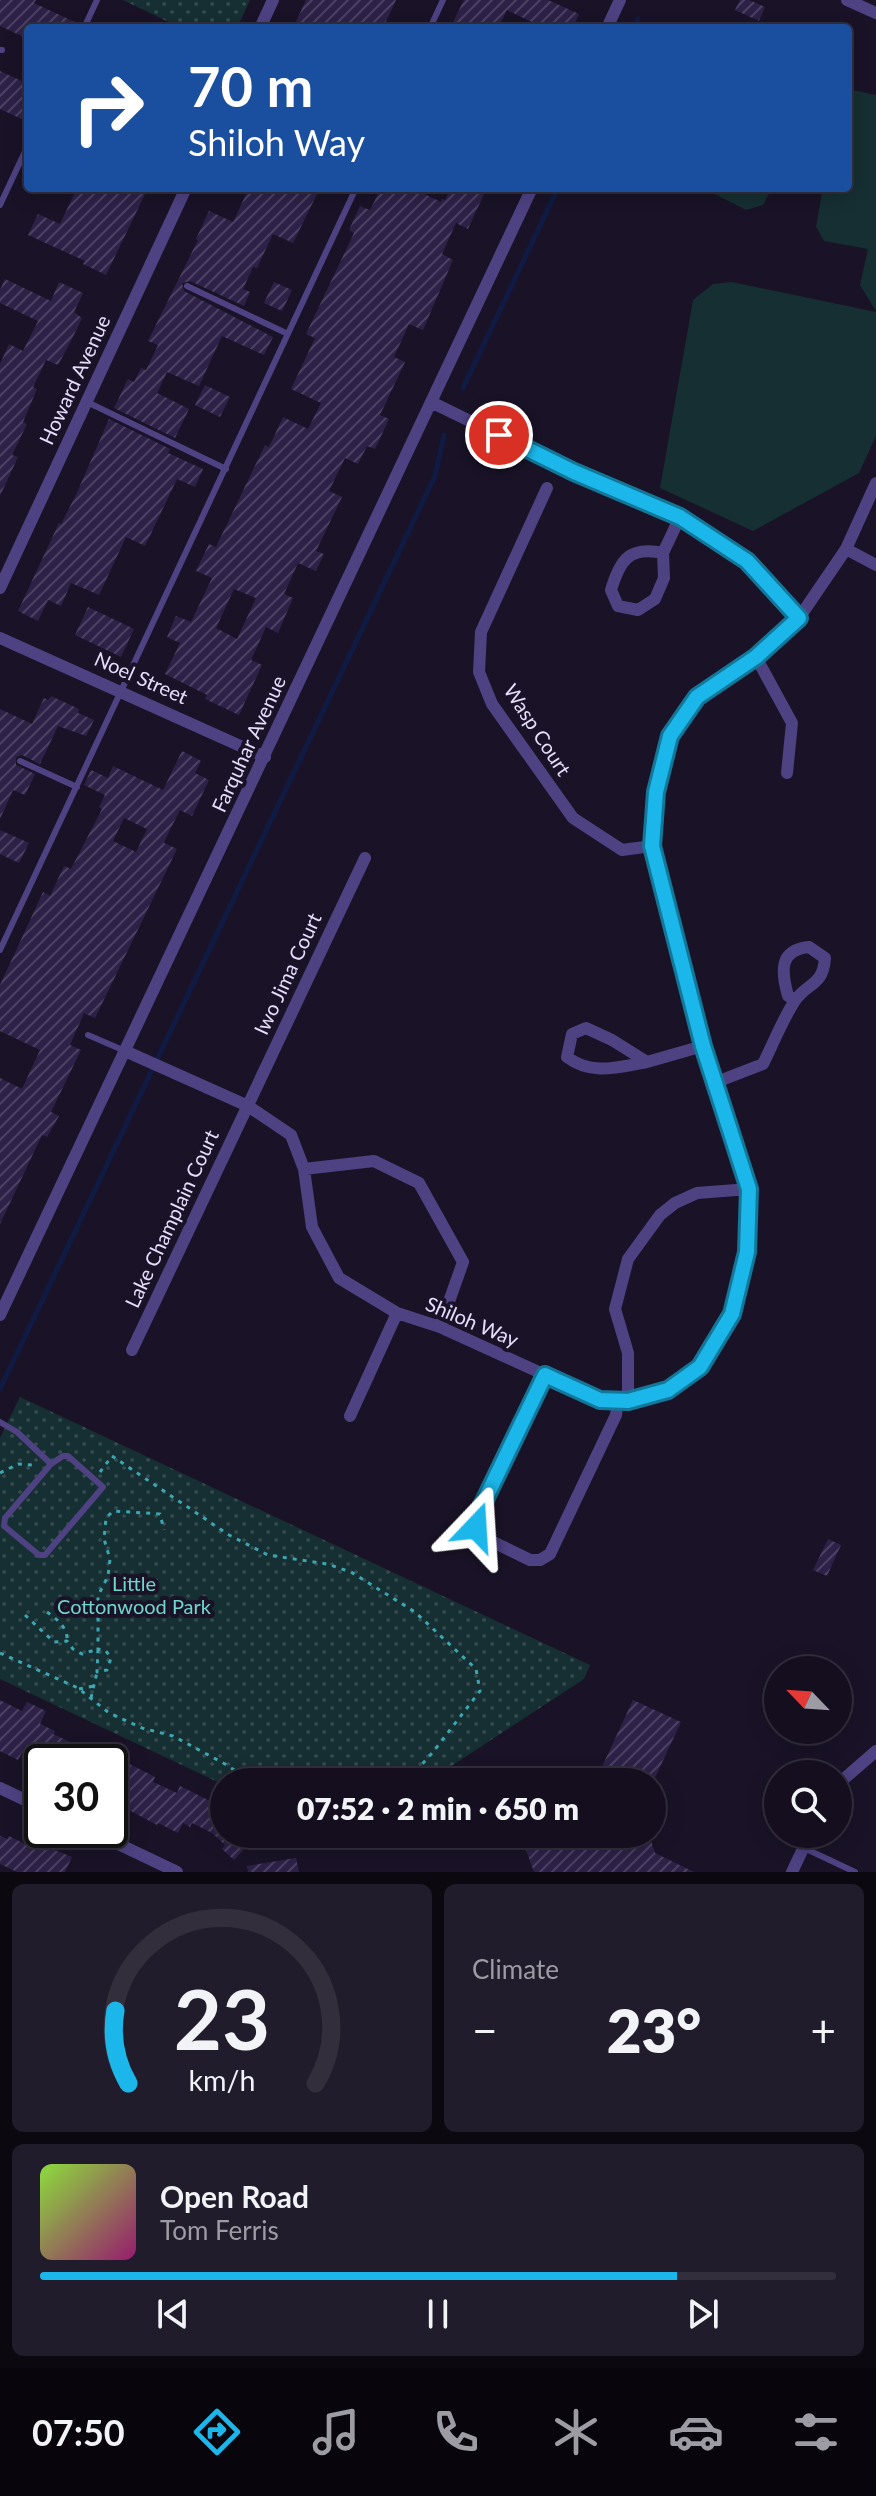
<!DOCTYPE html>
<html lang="en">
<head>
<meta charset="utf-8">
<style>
	body { margin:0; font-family:Lato,sans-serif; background:#211c2b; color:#f1f3f6; height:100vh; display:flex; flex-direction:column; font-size:30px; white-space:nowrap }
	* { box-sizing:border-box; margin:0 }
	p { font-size:26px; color:#9d9ca4 }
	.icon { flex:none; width:44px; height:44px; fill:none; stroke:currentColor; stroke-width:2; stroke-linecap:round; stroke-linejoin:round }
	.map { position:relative; height:1872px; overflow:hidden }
	.details { display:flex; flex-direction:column; gap:12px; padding:12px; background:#0b0810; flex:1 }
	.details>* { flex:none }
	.banner { position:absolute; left:24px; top:24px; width:828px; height:168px; border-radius:8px; box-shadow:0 4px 20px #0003,0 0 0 2px #332e3c; background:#1a4fa0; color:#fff; overflow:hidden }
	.needle { width:52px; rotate:295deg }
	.fabs { position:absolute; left:764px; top:1656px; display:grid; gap:16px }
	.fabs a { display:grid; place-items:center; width:88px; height:88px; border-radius:50%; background:#140e1e; box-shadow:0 4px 20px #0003,0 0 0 2px #332e3c; font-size:40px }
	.speed { position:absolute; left:24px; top:1744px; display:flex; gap:16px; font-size:40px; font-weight:700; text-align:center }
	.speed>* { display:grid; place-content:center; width:104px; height:104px; border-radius:50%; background:#140e1e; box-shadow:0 4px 20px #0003,0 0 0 2px #332e3c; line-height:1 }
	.speed .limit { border:4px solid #111; border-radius:12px; background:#fff; color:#111 }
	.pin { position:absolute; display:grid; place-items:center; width:68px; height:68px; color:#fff; margin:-34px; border:4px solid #fff; border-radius:50%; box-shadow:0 2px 8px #0007 }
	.me { position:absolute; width:88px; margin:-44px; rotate:20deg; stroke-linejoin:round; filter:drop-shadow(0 0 6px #0008) }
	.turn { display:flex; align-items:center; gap:28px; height:168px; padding:0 32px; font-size:36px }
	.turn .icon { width:104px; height:104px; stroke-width:2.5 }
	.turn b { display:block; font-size:56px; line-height:68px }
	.big { font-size:60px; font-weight:800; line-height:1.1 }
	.details .widget { flex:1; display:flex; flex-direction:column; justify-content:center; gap:12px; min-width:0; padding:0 28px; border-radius:12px; background:#211c2b }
	.details .dial { align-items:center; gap:0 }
	.dial svg { height:208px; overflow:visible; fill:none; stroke:#332e3c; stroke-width:7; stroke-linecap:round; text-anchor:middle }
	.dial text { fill:#f1f3f6; stroke:none }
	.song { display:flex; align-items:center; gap:24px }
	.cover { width:96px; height:96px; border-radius:12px; background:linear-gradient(135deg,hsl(90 70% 55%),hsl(320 70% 35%)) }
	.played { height:8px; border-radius:4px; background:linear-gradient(90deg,#1bb7ea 80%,#332e3c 80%) }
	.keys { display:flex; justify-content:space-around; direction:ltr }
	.heat { display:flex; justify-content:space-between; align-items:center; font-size:44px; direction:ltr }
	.details .tiles { flex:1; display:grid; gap:12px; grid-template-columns:1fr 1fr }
	.widget:last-child { grid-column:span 2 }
	.trip { position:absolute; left:210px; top:1768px; width:456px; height:80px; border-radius:40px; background:#140e1e; box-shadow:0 4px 20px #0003,0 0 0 2px #332e3c; font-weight:800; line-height:80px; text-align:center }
	.tabs { display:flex; height:128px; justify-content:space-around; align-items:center; background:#08060c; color:#9d9ca4 }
	.tabs .icon { width:56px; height:56px }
	.tabs .on { color:#1bb7ea }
	.tabs b { font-size:36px; color:#f1f3f6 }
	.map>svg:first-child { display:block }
	.grass { fill:#162f32 }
	.park { fill:url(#park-dots) }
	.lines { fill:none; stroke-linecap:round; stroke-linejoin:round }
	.stream { stroke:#101b44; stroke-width:5 }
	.building { fill:url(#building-hatch); fill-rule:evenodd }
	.path { stroke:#3ca7b1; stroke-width:3; stroke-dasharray:4 6; stroke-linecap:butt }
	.service { stroke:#4e4283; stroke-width:6 }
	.minor { stroke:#4e4283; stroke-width:12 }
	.route-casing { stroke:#127798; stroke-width:20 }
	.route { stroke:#1bb7ea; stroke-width:14 }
	.labels { text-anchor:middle; stroke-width:8; stroke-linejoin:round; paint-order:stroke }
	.street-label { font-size:20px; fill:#e5ddfc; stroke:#1a1328 }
	.park-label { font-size:20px; fill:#6fd7cc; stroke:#1a1328 }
</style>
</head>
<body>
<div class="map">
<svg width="876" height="1872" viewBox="0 0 876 1872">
	<defs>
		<pattern id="park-dots" width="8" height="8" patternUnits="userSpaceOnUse" patternTransform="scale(2)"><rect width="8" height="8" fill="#162f32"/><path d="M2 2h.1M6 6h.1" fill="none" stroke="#384d51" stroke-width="1.8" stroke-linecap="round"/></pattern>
		<pattern id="building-hatch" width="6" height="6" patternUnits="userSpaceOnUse" patternTransform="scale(2)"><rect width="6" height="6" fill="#2e2148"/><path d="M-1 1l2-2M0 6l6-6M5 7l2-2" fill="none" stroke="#4c4163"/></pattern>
	</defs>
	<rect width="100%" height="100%" fill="#1a1328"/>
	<path class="grass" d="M848 89 876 95V311L860 285 868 249 824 241 816 227 823 188H848Z
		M703 188H772L763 205 746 210Z
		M732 282 876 312V436L859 473 753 531 660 488 693 300 713 284Z"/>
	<path class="park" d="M123 0H250L237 28H181Z
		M20 1397 590 1665 584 1679 427 1782H224V1785L0 1679V1438Z"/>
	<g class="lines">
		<path class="stream" d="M634 28 638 19
			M463 388 558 188
			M0 1389 435 476 444 435"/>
	</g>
	<path class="building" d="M0 0H36L34 3 79 24 78 28H28V39L0 26Z
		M306 0H396L383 28H293Z
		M464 0H548L579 14 573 28H537L538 25 507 10 498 28H450Z
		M740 0H749L765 7 759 21 735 10Z
		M0 71 28 84V122L0 109Z
		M77 188H148L106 275 83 264 85 261 28 235 38 214 60 224Z
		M249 188H320L293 243 273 234 257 268 253 267 243 289 250 292 244 306 190 281 182 283 184 291 273 337 264 355 222 336 199 386 167 372 157 393 189 409 175 438 114 408 128 379 134 382 141 368 146 370 158 345 148 341 198 240 196 239 209 211 233 222Z
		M381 188H412L441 202 442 199 445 200 451 188H471L484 194 468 229 456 223 442 254 453 260 423 330 409 324 394 357 405 362 380 415 389 419 375 449 367 446 358 464 345 458 329 491 342 497 316 551 324 554 316 571 298 563 284 594 293 598 278 633 266 627 251 660 262 665 239 715 205 699 207 695 165 674 180 643 167 637 176 616 191 622 212 578 196 571 209 544 216 547 265 445 269 447 283 417 308 429 321 403 291 389 315 338 306 334 354 233 349 230 360 206 370 210ZM234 589 256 598 237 639 216 628Z
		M5 279 51 301 59 282 83 293 74 312 82 318 71 341 58 365 46 360 33 387 37 389 23 422 27 424 12 455 18 457 0 496V364L9 344 23 351 38 321 0 303V290Z
		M274 282 292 290 282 311 264 303Z
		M205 385 230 397 220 417 195 405Z
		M109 419 170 449 168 453 203 469 195 487 177 479 145 546 126 537 99 595 71 583 61 606 48 600 38 621 18 611 59 523 61 524 76 495Z
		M88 607 134 629 121 657 75 635Z
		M51 696 79 709 78 713 94 720 86 736 58 726 40 764 22 755 16 757V765L35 774 25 795 13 790 0 819V709L32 724 44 698 48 700Z
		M182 751 201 761 195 773 209 780 192 816 180 810 166 838 164 843 177 849 95 1018 84 1013 70 1045 81 1050 51 1112 59 1116 47 1137 42 1135 0 1224V1078L22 1089 40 1050 0 1031V985L43 892 50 896 64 866 71 869 102 809 99 807 105 795 84 785 91 770 108 778 113 766 163 790ZM124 818 147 829 136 852 113 841Z
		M0 830 29 843 19 863 0 854Z
		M828 1539 841 1545 827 1576 813 1570Z
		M0 1700 22 1711 27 1702 46 1711 40 1724 55 1731 53 1734 110 1761V1754L155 1777 153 1782 177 1793 180 1786 224 1808V1834H258L234 1860 222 1849 225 1845 212 1833 192 1823 190 1827 183 1823 178 1833 158 1823 157 1825 110 1800V1762H48L23 1751 18 1760 0 1751Z
		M633 1700 681 1722 653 1782H595Z
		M533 1834H649L655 1853 694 1872H534L526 1850Z
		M0 1836 8 1839 9 1836 31 1847 33 1841 72 1857 65 1872H17L0 1864Z
		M296 1858 299 1872H248L247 1866Z"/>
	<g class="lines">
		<path class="path" d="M100 1472 112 1456 229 1535 268 1555 327 1564 351 1572 415 1612 476 1669 480 1691 433 1752 406 1782
			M0 1473 18 1464 32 1465 33 1460
			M47 1612C57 1619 68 1628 67 1641
			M25 1615 54 1642 67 1641 73 1649 82 1654 98 1649 97 1672 107 1670 111 1658 106 1651 98 1649V1596L108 1576 110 1559 104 1539 106 1518 113 1511 160 1514 164 1530
			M0 1653 78 1688 109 1713 142 1728 173 1736 225 1764 252 1782
			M79 1689 94 1686
			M91 1698 97 1672"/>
		<path class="service" d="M84 28 97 0
			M430 28 443 0
			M0 50H2
			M0 205 28 145
			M187 286 288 334
			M87 402 226 469
			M20 761 77 787
			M0 950 356 188
			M88 1035 125 1051
			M0 1422 17 1432 51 1464
			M63 1456H68L103 1487 45 1555H39L4 1526 5 1518 51 1464Z
			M804 1848 855 1872"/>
		<path class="minor" d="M847 0 876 13
			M260 28 273 0
			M607 28 620 0
			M431 402 574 472 680 517 747 561 799 618
			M547 488 481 632 479 672 492 704 573 818 622 850 652 846
			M846 549 876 565
			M663 553C629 546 620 560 611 590L618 606 638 610 655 599 664 578 663 553 680 517
			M0 588 186 188
			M0 638 265 757
			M756 657 792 723 787 773
			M125 1051 248 1106 291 1135 304 1169 312 1227 339 1278 397 1313 440 1327 600 1400 628 1401 668 1390 700 1367 732 1314 747 1252 749 1189 703 1046 652 846 656 792 670 736 697 697 756 657 799 618 846 549 876 483
			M647 1062C618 1067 592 1076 567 1057L572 1034 586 1028 612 1040 647 1062 703 1046
			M714 1083 763 1064C773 1044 782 1021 794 1002 807 982 823 987 825 958L809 947C779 950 781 971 788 996L796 999
			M304 1169 374 1161 419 1183 463 1262 440 1327
			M0 1315 532 188
			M132 1350 365 858
			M545 1375 476 1518 479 1535 530 1560H540L550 1554 616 1415 618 1401
			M628 1401V1353L615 1309 628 1259 660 1215 675 1203 697 1193 749 1189
			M350 1416 397 1313
			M838 1784 876 1751
			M0 1788 42 1808
			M89 1830 177 1872
			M792 1872 810 1834"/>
	</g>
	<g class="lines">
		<g class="route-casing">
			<path id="route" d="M476 1527V1518L545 1375 600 1400 628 1401 668 1390 700 1367 732 1314 747 1252 749 1189 703 1046 652 846 656 792 670 736 697 697 756 657 799 618 747 561 680 517 574 472 499 435"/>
		</g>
		<use href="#route" class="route"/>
	</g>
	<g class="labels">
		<g class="street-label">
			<text transform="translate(75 380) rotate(-65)" y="7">Howard Avenue</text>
			<text transform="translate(141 678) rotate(24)" y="7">Noel Street</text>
			<text transform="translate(537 730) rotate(57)" y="7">Wasp Court</text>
			<text transform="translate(249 744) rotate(-65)" y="7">Farquhar Avenue</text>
			<text transform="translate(288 974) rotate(-65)" y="7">Iwo Jima Court</text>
			<text transform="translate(172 1219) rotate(-65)" y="7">Lake Champlain Court</text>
			<text transform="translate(472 1322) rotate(23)" y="7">Shiloh Way</text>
		</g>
		<g class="park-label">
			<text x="134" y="1591">Little<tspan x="134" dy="23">Cottonwood Park</tspan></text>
		</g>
	</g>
</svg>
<div class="fabs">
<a><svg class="needle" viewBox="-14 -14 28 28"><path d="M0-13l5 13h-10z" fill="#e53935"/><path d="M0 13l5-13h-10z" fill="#9d9ca4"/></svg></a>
<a><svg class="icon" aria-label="search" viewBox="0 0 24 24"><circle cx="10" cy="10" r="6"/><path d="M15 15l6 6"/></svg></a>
</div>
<div class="speed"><div class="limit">30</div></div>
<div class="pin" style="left:499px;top:435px;background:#d93025"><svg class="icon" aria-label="arrive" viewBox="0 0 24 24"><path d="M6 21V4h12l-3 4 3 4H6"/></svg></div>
<svg class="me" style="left:476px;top:1527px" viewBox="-20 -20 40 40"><path d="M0-17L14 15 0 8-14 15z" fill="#1bb7ea" stroke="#fff" stroke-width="4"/></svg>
<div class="trip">07:52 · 2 min · 650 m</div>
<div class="banner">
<div class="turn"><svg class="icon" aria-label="right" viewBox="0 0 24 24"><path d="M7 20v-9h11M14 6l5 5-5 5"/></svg><div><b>70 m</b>Shiloh Way</div></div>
</div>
</div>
<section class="details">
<div class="tiles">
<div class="widget dial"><svg viewBox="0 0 100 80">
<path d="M14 69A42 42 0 1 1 86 69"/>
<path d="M14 69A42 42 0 0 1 9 41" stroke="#1bb7ea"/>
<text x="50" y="56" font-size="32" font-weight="700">23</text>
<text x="50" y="72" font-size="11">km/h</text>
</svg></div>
<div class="widget"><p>Climate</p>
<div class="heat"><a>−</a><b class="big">23°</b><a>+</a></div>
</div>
<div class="widget">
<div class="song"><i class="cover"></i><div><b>Open Road</b><p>Tom Ferris</p></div></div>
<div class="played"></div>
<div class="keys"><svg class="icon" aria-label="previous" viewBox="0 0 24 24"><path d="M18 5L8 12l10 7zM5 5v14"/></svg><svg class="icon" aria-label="pause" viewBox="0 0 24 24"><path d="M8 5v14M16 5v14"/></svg><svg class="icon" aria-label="next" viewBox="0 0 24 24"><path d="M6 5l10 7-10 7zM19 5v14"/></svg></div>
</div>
</div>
</section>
<nav class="tabs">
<b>07:50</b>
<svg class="icon on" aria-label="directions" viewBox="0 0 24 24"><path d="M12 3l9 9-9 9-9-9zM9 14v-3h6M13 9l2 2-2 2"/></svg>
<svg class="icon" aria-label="music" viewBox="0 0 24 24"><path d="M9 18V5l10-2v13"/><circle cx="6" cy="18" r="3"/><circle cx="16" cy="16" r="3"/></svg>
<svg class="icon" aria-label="phone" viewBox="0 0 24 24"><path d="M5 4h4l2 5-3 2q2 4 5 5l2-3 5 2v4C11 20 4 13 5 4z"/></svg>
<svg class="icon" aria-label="climate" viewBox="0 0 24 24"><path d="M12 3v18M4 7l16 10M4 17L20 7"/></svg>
<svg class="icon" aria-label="car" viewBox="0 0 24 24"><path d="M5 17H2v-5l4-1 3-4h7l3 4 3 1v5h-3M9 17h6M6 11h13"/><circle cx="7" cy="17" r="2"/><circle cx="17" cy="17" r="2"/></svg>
<svg class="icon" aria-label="filters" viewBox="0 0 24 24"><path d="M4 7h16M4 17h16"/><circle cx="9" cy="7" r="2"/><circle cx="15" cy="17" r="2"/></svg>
</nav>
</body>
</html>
